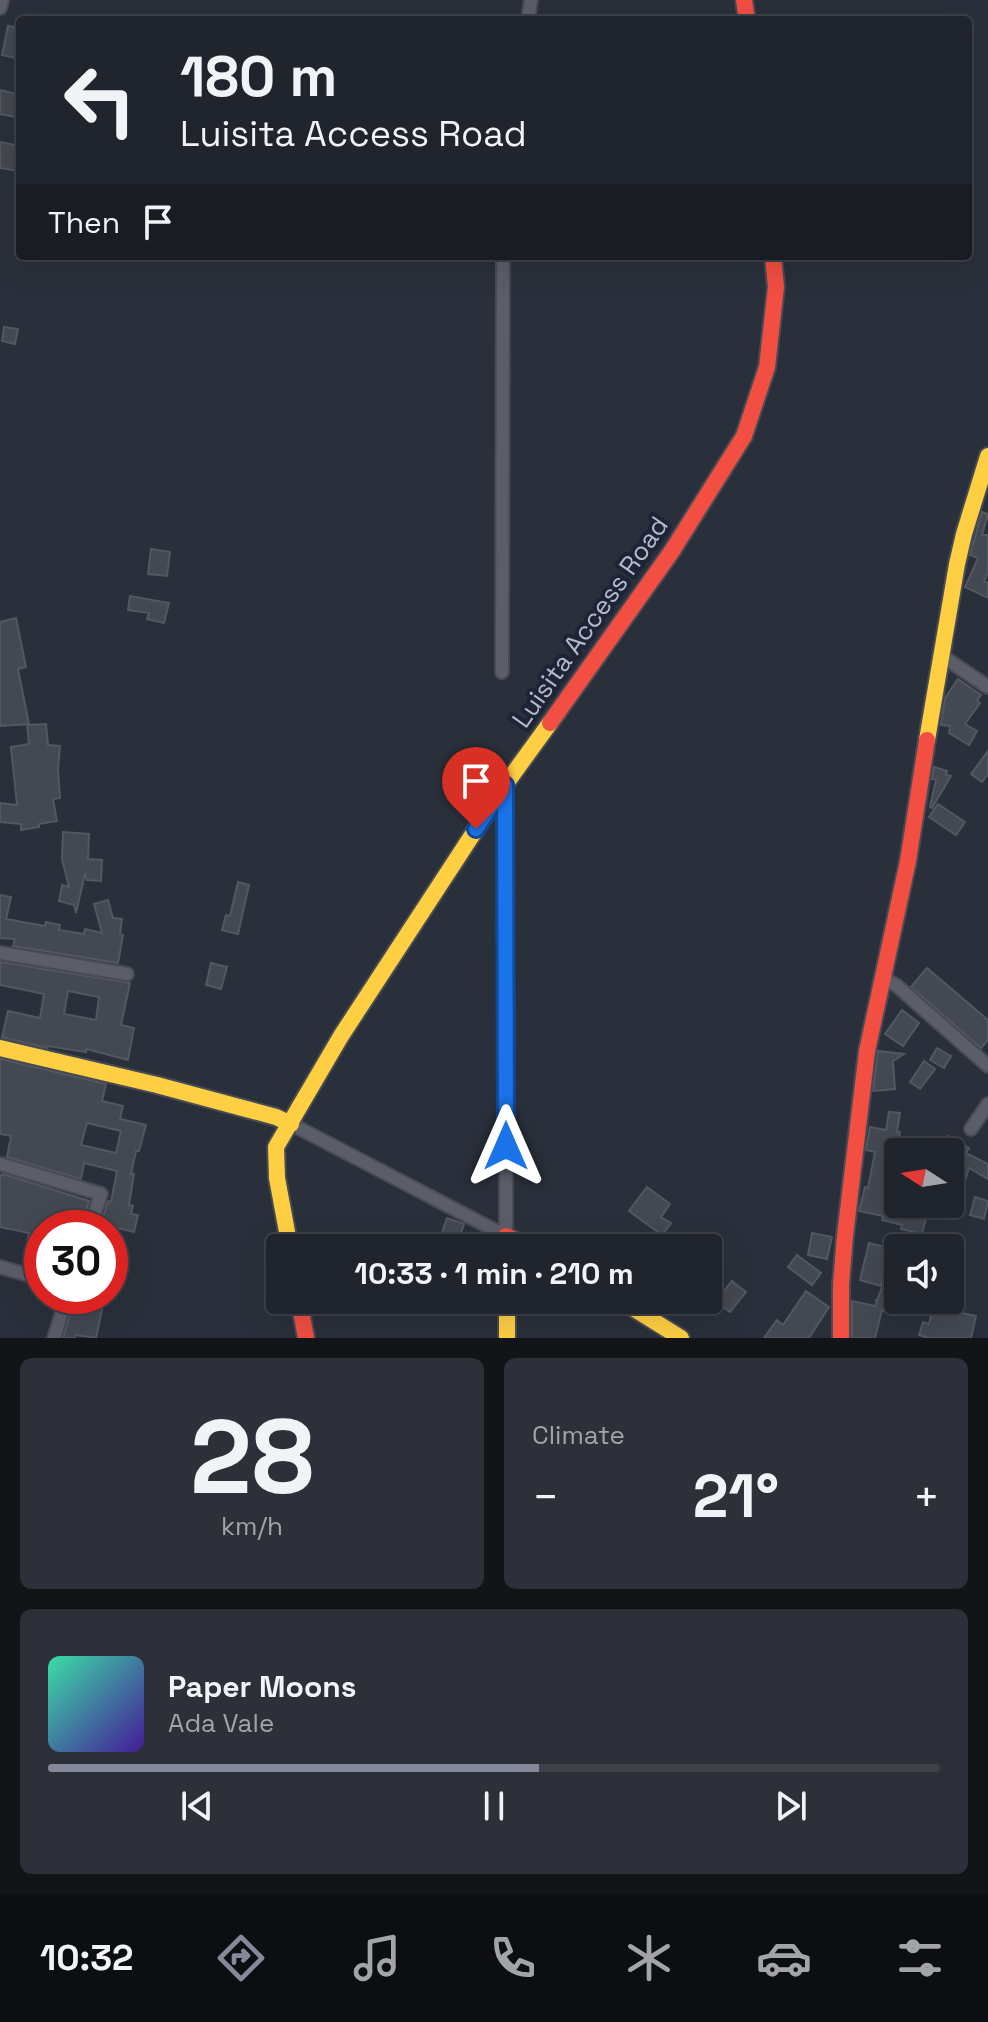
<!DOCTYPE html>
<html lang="en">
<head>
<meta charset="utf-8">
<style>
	body { margin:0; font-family:"Space Grotesk",sans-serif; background:#2d3038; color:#f1f3f6; height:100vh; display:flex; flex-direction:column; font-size:30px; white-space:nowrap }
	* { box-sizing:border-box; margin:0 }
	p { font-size:26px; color:#a2a4a9 }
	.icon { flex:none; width:44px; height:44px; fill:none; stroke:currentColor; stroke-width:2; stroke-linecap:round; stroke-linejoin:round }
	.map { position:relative; height:1338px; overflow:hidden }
	.drawer { display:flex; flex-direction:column; gap:20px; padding:20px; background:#121418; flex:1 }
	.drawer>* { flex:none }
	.hud { position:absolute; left:16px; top:16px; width:956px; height:244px; border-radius:8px; box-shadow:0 8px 32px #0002,0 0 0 2px #3d4148; background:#20242c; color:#f1f3f6; overflow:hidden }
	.needle { width:52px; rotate:282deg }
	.tools { position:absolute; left:884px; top:1138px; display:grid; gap:16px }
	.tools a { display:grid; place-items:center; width:80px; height:80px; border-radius:8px; background:#20242c; box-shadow:0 8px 32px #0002,0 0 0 2px #3d4148; font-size:40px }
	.speed { position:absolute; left:24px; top:1210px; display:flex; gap:16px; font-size:40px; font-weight:700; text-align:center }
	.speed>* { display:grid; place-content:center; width:104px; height:104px; border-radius:50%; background:#20242c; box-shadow:0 8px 32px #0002,0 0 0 2px #3d4148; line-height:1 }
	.speed .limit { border:12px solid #d22; background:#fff; color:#111 }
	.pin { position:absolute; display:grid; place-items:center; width:68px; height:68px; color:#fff; margin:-82px -34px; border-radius:50% 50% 50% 0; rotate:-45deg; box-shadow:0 0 8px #0007 }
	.pin .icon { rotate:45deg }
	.me { position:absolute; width:88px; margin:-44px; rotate:0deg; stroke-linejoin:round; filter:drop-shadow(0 0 6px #0008) }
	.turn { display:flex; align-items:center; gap:28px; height:168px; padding:0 32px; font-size:36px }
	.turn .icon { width:104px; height:104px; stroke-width:2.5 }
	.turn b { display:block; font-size:56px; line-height:68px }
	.then { display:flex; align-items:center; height:76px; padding:0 32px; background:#0003; gap:16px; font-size:30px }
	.big { font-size:60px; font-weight:800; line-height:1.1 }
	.drawer .tile { flex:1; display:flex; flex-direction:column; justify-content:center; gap:12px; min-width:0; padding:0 28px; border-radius:12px; background:#2d3038 }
	.drawer .dial { align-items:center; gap:0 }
	.dial b { font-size:104px; line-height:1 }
	.song { display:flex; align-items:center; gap:24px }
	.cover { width:96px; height:96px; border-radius:12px; background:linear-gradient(135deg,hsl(160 70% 55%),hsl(260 70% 35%)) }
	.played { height:8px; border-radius:4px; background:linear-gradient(90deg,#848a99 55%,#3d4148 55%) }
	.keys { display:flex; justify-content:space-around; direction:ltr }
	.heat { display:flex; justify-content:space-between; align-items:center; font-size:44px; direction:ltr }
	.drawer .tiles { flex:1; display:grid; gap:20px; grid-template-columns:1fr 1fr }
	.tile:last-child { grid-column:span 2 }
	.trip { position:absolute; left:266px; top:1234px; width:456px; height:80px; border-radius:8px; background:#20242c; box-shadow:0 8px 32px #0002,0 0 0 2px #3d4148; font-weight:800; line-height:80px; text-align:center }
	.tabs { display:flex; height:128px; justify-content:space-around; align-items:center; background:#0d0e12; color:#a2a4a9 }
	.tabs .icon { width:56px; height:56px }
	.tabs .current { color:#848a99 }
	.tabs b { font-size:36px; color:#f1f3f6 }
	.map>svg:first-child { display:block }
	.building { fill:#434851; stroke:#525762; stroke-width:2; fill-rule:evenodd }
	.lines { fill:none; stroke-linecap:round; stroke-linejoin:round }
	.street-casing { stroke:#474b53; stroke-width:16 }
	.slow-casing { stroke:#474b53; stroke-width:20 }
	.jam-casing { stroke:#474b53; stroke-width:20 }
	.street { stroke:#5b5e68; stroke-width:12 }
	.slow { stroke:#ffcf43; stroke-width:16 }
	.jam { stroke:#f24e42; stroke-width:16 }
	.route-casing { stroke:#114b97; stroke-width:20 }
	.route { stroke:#1a73e8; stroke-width:14 }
	.labels { text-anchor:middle; stroke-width:8; stroke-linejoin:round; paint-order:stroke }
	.street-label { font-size:26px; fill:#b5bacb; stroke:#1d2436 }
</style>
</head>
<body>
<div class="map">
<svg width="988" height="1338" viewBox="0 0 988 1338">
	<rect width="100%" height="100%" fill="#2a303b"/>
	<path class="building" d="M8 26 20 28V59L2 55Z
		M0 90 20 95V118L0 114Z
		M0 142 20 146V171L0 168Z
		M4 327 18 329 15 344 2 341Z
		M982 512 988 514 982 535H988V573L984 581 988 583V598L965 587 978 558 970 555Z
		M151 549 170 552 167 576 148 574Z
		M130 596 169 603 164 623 147 619 149 613 128 610Z
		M16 618 26 667 18 669 29 724 0 726V622Z
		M958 679 981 695 977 701 980 703 965 724 977 731 969 745 949 733 950 726 941 725 945 698Z
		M46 724 48 745 60 746 58 769 60 798 53 799 57 821 39 824V827L21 830V824L0 822V803L17 805 11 747 29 744 27 725Z
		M988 751V774L982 782 971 774Z
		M934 767 947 771 946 775 951 776 932 808 930 807 936 780 932 779Z
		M938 804 965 822 956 835 929 817Z
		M63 832 89 834 88 859 102 860 101 881 87 880 85 874 76 913 74 905 59 901 62 885 69 887 62 859Z
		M238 882 249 885 238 934 222 930 226 915 230 916Z
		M0 895 11 897 6 919 45 926 46 922 60 925 59 930 84 934 85 929 102 933 94 904 108 900 113 918 122 919 120 934 123 935 118 963 13 946 15 939 0 938Z
		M0 962 130 983 121 1025 134 1028 128 1060 86 1049V1052L48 1046 47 1048 2 1037 8 1011 40 1018 44 994 0 985ZM68 991 99 997 96 1020 64 1014Z
		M211 963 227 967 221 989 206 985Z
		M927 968 988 1020V1040L981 1048 911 987Z
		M902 1010 919 1023 903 1046 885 1034Z
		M937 1048 951 1056 944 1068 930 1060Z
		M878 1051 904 1054 893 1061 895 1089 873 1091Z
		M0 1059 106 1084 102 1101 123 1106 120 1119 146 1125 139 1151H136L131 1174H134L129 1205 133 1206 131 1214 138 1215 134 1232 101 1224 108 1201 111 1202 117 1171 84 1163 81 1179 7 1157 11 1136 0 1134ZM87 1123 121 1131 116 1153 81 1145Z
		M924 1061 935 1069 920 1089 910 1082Z
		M889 1112 900 1113 897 1132H900L898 1145 890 1144 885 1167 898 1169 894 1204H930L922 1234 901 1229 902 1225 882 1220 883 1216 859 1211 865 1187 868 1188 875 1152 866 1150 870 1127 886 1130Z
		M948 1136 969 1148 966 1153 988 1164V1179L969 1168 963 1187 950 1183V1161L952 1154 941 1148Z
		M3 1174 89 1201 81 1228H54L43 1226 38 1247 42 1248V1270L23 1264 29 1233 0 1227V1175L2 1176Z
		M647 1187 670 1204 661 1217 671 1223 662 1235 629 1211Z
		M975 1197 988 1201 984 1219 970 1215Z
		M447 1218 464 1224 458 1242 441 1236Z
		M812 1233 832 1237 827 1259 808 1255Z
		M869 1243 889 1248 881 1286 860 1280Z
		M797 1255 821 1273 812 1285 788 1267Z
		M732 1281 746 1292 730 1312 716 1301Z
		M883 1285 898 1291V1300H910L905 1313 895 1308 892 1315 882 1310 875 1338H852V1301L875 1306 877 1301 875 1300H877Z
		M806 1291 829 1307 809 1338H764L777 1320 783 1325Z
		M76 1296H105L96 1338 76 1335 75 1338H63Z
		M935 1301 948 1304 947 1310 976 1316 971 1338H928L919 1335 923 1322 929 1324Z"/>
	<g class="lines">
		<g class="street-casing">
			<path id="street" d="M0 8 2 0
				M528 20 531 0
				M942 656 988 687
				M502 672 503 256
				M0 953 127 974
				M883 978 896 985 988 1066
				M291 1124 506 1236 505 786
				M971 1129 988 1104
				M0 1164 101 1194 90 1228
				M0 1267 42 1279
				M54 1338 67 1296"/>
		</g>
		<g class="slow-casing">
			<path id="slow" d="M927 740 957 564 964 534 988 456
				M0 1048 157 1085 276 1117 291 1124
				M290 1248 277 1178 276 1147 341 1036 505 785 550 723
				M507 1300V1338
				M620 1300 681 1338"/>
		</g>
		<g class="jam-casing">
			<path id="jam" d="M744 0 747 20
				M550 723 672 551 744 436 767 367 776 287 773 256
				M506 1248V1236L531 1248
				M299 1300 306 1338
				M841 1338V1284L845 1236 867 1051 908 861 927 740"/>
		</g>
		<use href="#street" class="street"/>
		<use href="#slow" class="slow"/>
		<use href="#jam" class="jam"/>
	</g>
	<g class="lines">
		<g class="route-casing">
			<path id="route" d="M476 829 505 785 506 1146"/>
		</g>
		<use href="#route" class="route"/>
	</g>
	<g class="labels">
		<g class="street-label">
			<text transform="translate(590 622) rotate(-55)" y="9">Luisita Access Road</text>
		</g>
	</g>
</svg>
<div class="tools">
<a><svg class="needle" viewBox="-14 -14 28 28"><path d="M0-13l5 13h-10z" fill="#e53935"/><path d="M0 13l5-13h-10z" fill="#a2a4a9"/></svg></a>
<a><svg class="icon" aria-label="sound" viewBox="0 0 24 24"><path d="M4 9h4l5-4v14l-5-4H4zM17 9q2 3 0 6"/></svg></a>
</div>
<div class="speed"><div class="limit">30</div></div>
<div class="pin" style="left:476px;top:829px;background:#d93025"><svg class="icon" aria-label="arrive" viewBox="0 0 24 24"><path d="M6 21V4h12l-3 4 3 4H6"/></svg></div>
<svg class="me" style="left:506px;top:1146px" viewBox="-20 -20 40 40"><path d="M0-17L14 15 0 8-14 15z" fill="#1a73e8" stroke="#fff" stroke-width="4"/></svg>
<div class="trip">10:33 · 1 min · 210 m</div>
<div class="hud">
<div class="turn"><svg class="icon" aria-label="left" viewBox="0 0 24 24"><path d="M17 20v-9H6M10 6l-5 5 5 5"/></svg><div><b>180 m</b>Luisita Access Road</div></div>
<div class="then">Then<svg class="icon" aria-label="arrive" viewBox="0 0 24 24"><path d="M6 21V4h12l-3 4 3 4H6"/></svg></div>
</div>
</div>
<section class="drawer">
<div class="tiles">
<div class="tile dial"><b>28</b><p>km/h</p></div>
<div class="tile"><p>Climate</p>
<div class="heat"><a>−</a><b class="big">21°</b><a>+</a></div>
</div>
<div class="tile">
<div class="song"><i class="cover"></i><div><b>Paper Moons</b><p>Ada Vale</p></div></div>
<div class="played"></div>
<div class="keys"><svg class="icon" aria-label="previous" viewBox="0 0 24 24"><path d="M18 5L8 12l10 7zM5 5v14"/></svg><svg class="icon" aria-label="pause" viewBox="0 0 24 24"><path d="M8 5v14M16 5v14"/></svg><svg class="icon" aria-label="next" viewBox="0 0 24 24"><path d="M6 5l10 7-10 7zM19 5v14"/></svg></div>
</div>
</div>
</section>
<nav class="tabs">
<b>10:32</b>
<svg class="icon current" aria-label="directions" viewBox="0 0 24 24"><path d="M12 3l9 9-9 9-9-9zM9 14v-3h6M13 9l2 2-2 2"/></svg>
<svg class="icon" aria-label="music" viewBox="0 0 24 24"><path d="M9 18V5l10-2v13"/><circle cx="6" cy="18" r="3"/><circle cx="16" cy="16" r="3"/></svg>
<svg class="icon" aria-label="phone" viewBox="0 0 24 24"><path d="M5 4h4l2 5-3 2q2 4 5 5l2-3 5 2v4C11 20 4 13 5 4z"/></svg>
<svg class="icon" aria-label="climate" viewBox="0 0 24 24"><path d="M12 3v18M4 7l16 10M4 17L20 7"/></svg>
<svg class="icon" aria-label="car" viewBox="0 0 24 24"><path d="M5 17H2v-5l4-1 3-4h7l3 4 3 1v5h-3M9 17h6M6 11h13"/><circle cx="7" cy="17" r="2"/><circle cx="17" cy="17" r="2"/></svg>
<svg class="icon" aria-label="filters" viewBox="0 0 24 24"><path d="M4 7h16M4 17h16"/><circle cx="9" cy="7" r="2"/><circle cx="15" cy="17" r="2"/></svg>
</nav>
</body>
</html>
